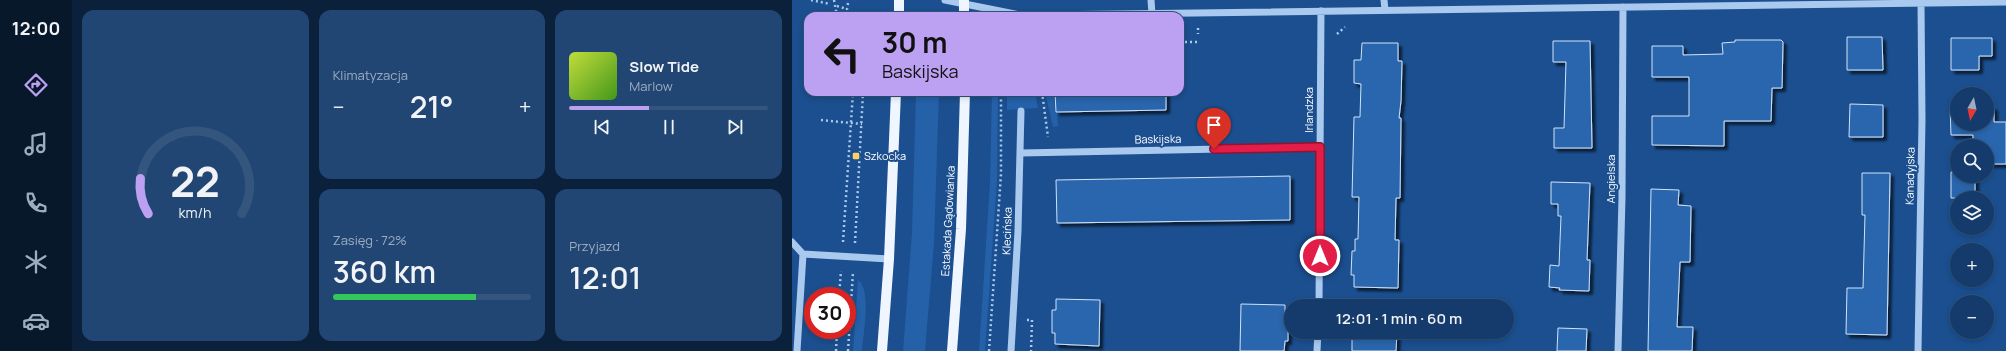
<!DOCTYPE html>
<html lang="pl">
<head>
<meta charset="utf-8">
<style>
	body { margin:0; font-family:Manrope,sans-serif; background:#214673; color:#f1f3f6; height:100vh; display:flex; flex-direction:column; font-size:15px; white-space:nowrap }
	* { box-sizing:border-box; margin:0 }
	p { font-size:13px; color:#9dadc1 }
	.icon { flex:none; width:22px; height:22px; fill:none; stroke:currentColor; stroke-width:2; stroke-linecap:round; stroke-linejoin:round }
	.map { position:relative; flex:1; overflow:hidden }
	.panel { display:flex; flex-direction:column; gap:10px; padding:10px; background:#0b203b; width:720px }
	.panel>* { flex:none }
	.hud { position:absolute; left:12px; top:12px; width:380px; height:84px; border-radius:12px; box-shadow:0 2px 6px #0003,0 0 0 1px #33557e; background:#bca0f2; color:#111; overflow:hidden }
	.needle { width:26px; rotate:189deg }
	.buttons { position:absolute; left:1158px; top:87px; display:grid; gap:8px }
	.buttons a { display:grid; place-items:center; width:44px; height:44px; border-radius:50%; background:#143b6b; box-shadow:0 2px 6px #0003,0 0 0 1px #33557e; font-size:20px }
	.speed { position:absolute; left:12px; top:287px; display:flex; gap:8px; font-size:20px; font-weight:700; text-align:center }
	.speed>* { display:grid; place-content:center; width:52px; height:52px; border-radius:50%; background:#143b6b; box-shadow:0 2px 6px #0003,0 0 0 1px #33557e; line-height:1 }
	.speed .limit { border:6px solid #d22; background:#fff; color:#111 }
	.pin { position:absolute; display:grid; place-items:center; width:34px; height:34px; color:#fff; margin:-41px -17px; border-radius:50% 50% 50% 0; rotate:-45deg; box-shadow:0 0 4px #0007 }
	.pin .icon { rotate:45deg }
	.me { position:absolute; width:44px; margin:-22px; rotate:0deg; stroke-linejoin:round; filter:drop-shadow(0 0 3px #0008) }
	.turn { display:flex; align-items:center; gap:14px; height:84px; padding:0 12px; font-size:18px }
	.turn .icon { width:52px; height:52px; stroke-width:2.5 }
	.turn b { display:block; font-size:28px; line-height:34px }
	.big { font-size:30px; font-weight:600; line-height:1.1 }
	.panel .card { flex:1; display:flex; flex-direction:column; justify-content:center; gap:6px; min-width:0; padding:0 14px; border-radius:12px; background:#214673 }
	.panel .dial { align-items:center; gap:0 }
	.dial svg { height:104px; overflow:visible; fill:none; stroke:#33557e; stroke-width:7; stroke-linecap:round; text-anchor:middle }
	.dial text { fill:#f1f3f6; stroke:none }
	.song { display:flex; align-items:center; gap:12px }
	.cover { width:48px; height:48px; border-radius:6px; background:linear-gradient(135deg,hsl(70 70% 55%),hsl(100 70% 35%)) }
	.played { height:4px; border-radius:2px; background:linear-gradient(90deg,#bca0f2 40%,#33557e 40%) }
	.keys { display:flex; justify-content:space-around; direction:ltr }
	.heat { display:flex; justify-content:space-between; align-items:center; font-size:22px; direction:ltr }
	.charge { height:6px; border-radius:3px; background:linear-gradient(90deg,#34c759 72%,#33557e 0) }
	.panel .tiles { flex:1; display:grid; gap:10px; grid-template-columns:repeat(3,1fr) }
	.card:first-child { grid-row:span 2 }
	.trip { position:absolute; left:492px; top:299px; width:230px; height:40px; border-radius:20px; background:#143b6b; box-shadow:0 2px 6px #0003,0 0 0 1px #33557e; font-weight:600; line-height:40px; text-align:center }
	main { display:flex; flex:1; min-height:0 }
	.tab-bar { display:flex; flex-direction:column; width:72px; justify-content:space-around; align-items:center; background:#08182b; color:#9dadc1 }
	.tab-bar .icon { width:28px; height:28px }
	.tab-bar .current { color:#bca0f2 }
	.tab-bar b { font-size:18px; color:#f1f3f6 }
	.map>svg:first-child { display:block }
	.green { fill:#2461a8 }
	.building { fill:#2a66ad; stroke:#cfe3fa; filter:url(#shadow) }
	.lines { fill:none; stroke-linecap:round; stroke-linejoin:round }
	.path { stroke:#a9c9ee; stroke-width:2.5; stroke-dasharray:2 3; stroke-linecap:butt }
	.minor { stroke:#a9c9ee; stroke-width:7 }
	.major { stroke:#f0f6ff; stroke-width:10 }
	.route-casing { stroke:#92132f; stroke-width:10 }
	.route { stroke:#e11d48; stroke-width:7 }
	.poi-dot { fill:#ffd166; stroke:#1b4f8f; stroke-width:1.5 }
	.labels { text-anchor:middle; stroke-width:4; stroke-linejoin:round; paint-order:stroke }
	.street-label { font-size:11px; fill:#fff; stroke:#1b4f8f }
	.poi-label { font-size:11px; fill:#fff; stroke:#1b4f8f; text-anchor:start }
</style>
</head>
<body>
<main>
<nav class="tab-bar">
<b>12:00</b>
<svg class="icon current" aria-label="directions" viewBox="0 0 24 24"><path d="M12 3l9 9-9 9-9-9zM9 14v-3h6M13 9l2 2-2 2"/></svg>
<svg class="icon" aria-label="music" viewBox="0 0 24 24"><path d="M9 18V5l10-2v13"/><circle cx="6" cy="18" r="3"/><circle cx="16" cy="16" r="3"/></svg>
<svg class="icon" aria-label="phone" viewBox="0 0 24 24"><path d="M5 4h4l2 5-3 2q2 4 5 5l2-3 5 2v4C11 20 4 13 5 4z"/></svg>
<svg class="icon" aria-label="climate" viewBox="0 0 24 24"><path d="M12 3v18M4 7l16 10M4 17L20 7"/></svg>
<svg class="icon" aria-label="car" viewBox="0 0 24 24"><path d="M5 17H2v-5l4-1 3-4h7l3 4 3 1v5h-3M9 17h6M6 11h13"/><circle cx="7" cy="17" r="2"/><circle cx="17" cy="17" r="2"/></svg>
</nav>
<section class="panel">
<div class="tiles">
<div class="card dial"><svg viewBox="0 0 100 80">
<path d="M14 69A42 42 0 1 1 86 69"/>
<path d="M14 69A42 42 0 0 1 8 42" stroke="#bca0f2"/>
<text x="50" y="56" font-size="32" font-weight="700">22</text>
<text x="50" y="72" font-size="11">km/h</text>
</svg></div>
<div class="card"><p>Klimatyzacja</p>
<div class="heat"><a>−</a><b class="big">21°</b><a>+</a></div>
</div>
<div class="card">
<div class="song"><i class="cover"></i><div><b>Slow Tide</b><p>Marlow</p></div></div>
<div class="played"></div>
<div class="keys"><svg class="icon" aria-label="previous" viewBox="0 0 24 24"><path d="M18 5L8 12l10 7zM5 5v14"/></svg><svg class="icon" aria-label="pause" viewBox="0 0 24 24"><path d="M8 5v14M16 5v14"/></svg><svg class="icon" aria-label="next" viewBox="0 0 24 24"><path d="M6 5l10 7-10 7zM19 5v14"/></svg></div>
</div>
<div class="card"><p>Zasięg · 72%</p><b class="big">360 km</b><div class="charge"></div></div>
<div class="card"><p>Przyjazd</p><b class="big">12:01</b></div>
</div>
</section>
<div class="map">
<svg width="1214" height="351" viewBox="0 0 1214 351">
	<defs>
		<filter id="shadow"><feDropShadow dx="3.5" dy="3.5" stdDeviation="1" flood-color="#0009"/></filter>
	</defs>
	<rect width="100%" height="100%" fill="#1b4f8f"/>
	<path class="green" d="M124 92H147L142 243 133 351H111L120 232Z
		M200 92H206L205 181 193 351H187L198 182Z
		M215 92H243L246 108 215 110Z
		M253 92H262L263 112 265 113 266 126 261 127Z
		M66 280C80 291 71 334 70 351H61Z"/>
	<path class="building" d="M1055 37H1090L1091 70H1055Z
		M1159 38H1200V56H1187V70H1159Z
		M943 40H989L991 42 990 88H980L979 121H932V146L860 145V116H897V77H860V46H891V55L931 54 930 43 943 42Z
		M761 41H798L800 148H762V128H772L774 62H761Z
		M570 43H606V61H610L609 101 607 118H609L608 198H604L603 240H607L606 288 562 287V275H559L560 251H563V239H566L567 197H560L562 117H568L569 84 562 83V60H569Z
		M263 92H374V110L264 112Z
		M1058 104 1091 105V137H1057Z
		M1158 107H1165V124H1195V107H1202V122H1214V164H1195V146H1181V135H1159Z
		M1159 172H1165V176H1183V198H1159Z
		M1070 173H1098L1095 335 1054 334 1055 288H1071L1073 215H1070Z
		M498 176V220L265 223 264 180Z
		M759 182 798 183 795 260H798L797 291 767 290 768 288 757 287 758 265 767 266 769 216H766V204H759Z
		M859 189 887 190 886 205 899 206 898 262H888L885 327H901L900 351H856Z
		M264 299 308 300 307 346 263 344V333H260V310H264Z
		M449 304 493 305V317H496V341H493L492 351H448Z
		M766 328 795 329 794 351H765Z
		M560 332H605L604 351H560Z"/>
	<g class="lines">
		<path class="path" d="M19 0 38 4
			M42 0 45 16
			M56 3 55 9 57 16
			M45 6 55 9
			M406 28V34
			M545 34 553 27
			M388 42H406
			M250 92 256 137
			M29 120 70 124
			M51 242 61 92
			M63 243 71 92
			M47 296 49 271
			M235 320H240L239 351
			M44 351 45 330
			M56 351 61 272
			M197 351 209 174V92"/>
		<path class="minor" d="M153 0 228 15H248L1214 2
			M359 0 360 14
			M592 0 593 10
			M229 153 528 147
			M0 242 11 254 97 259
			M527 306 529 11
			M5 351 11 254
			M219 351 226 231 229 111
			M525 351 526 332
			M826 351 830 198 831 7
			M1126 351 1130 120 1129 2"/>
		<path class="major" d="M172 0V16
			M107 16V0
			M90 351 97 259 104 92
			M160 351 169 229 173 92"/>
	</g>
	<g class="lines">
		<g class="route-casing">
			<path id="route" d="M422 149 528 147V256"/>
		</g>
		<use href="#route" class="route"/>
	</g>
	<rect class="poi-dot" x="60" y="152" width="8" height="8" rx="2"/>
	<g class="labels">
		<g class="street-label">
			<text transform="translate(517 110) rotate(-90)" y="4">Irlandzka</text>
			<text transform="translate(366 139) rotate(-1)" y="4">Baskijska</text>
			<text transform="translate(1118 176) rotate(-89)" y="4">Kanadyjska</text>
			<text transform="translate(819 179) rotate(-90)" y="4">Angielska</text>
			<text transform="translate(156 221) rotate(-87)" y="4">Estakada Gądowianka</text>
			<text transform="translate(215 231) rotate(-88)" y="4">Klecińska</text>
		</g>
		<g class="poi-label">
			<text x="72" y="160">Szkocka</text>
		</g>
	</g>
</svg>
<div class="buttons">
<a><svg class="needle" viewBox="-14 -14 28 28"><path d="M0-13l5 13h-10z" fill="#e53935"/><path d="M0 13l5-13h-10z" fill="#9dadc1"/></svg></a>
<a><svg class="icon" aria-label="search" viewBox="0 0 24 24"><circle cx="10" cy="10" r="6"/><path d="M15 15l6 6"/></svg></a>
<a><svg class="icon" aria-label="layers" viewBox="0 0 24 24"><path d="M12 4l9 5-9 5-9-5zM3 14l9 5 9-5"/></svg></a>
<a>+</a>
<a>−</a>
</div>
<div class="speed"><div class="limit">30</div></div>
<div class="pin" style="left:422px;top:149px;background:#d93025"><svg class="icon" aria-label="arrive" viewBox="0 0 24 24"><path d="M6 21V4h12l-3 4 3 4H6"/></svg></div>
<svg class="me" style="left:528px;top:256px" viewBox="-20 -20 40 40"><circle r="17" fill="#e11d48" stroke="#fff" stroke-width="3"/><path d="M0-11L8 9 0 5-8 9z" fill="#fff"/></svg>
<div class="trip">12:01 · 1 min · 60 m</div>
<div class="hud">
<div class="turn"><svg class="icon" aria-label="left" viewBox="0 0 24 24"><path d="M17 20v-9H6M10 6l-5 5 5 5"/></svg><div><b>30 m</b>Baskijska</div></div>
</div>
</div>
</main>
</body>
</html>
